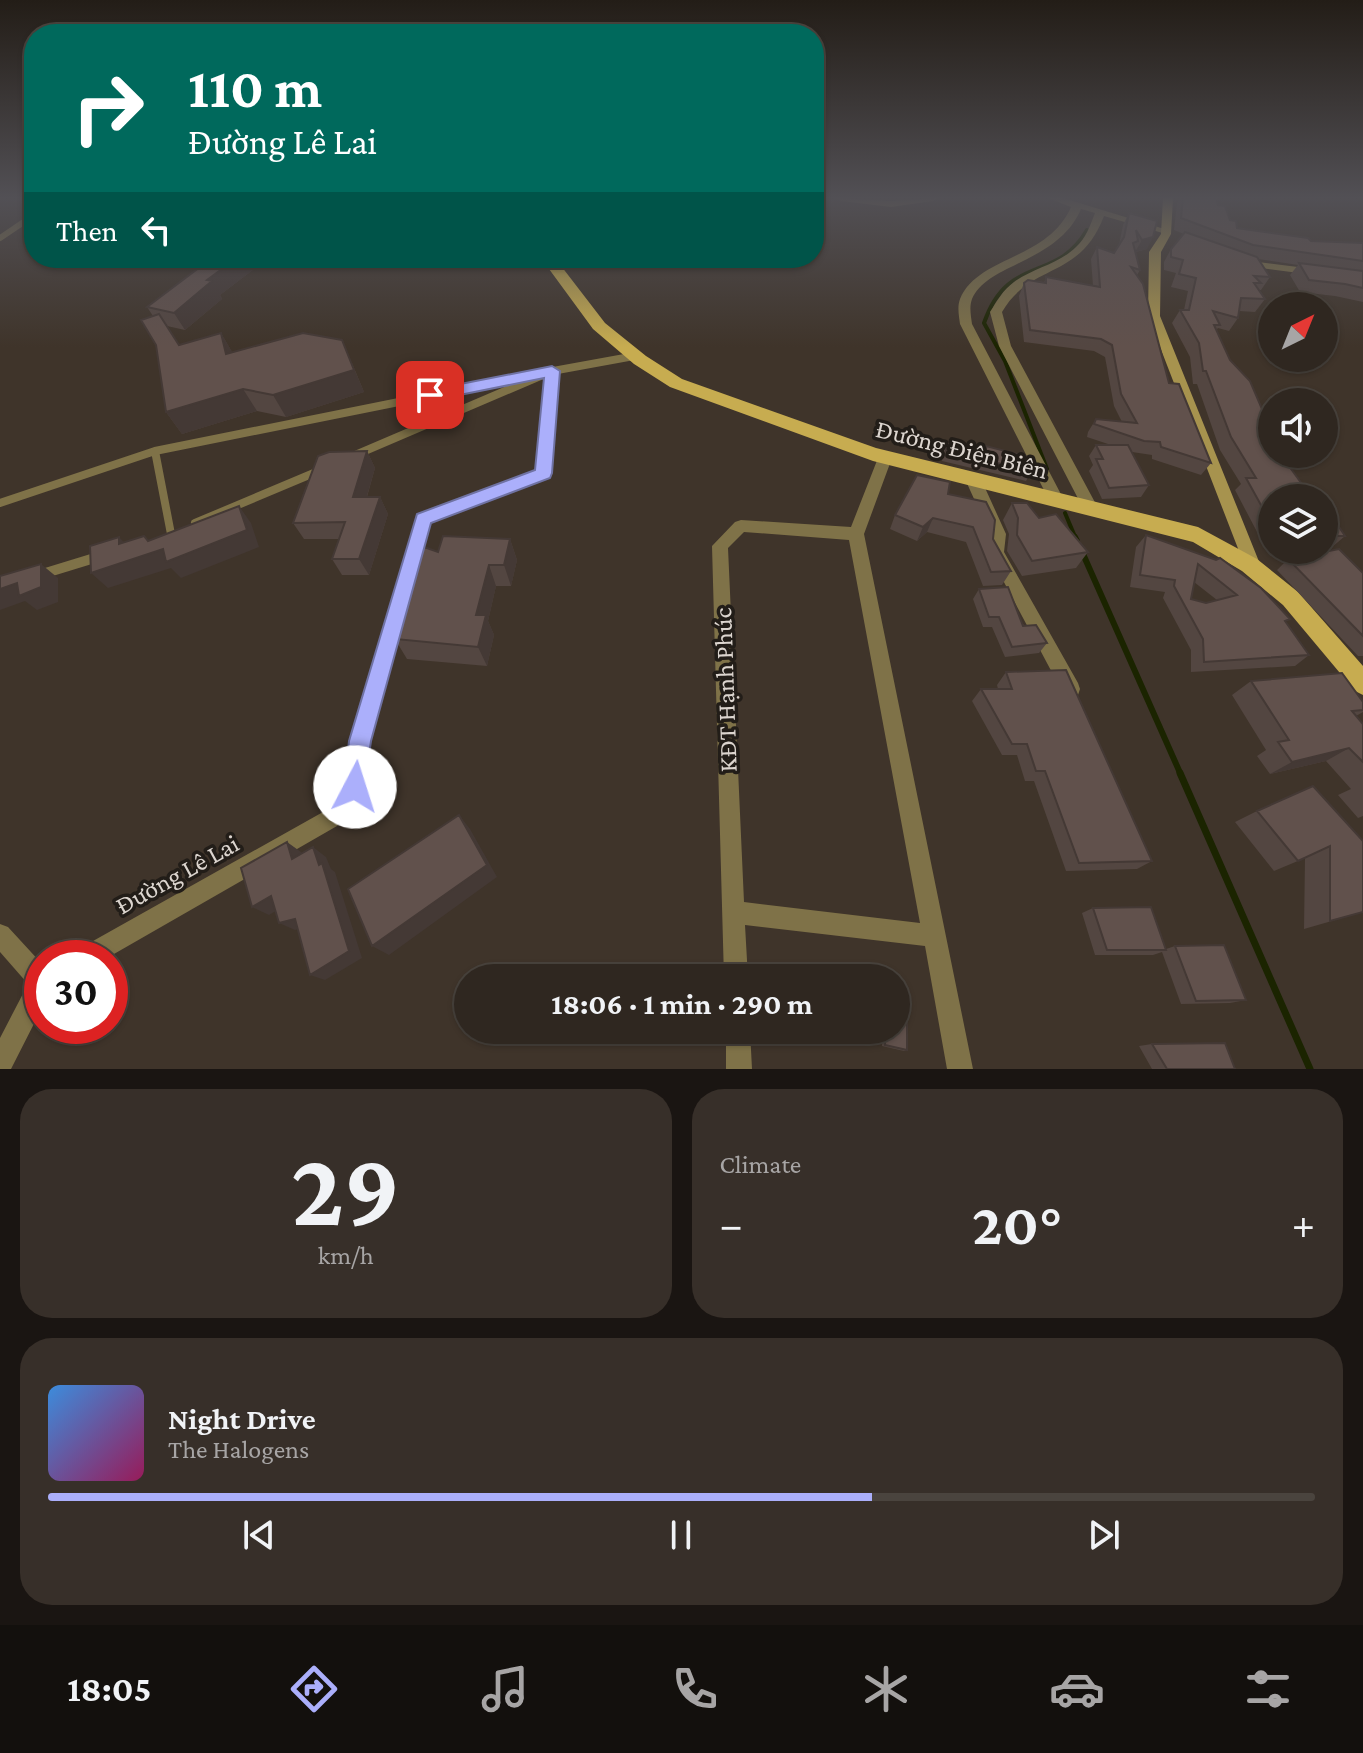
<!DOCTYPE html>
<html lang="en">
<head>
<meta charset="utf-8">
<style>
	body { margin:0; font-family:"Crimson Pro",serif; background:#372f29; color:#f1f3f6; height:100vh; display:flex; flex-direction:column; font-size:30px; white-space:nowrap }
	* { box-sizing:border-box; margin:0 }
	p { font-size:26px; color:#a7a5a5 }
	.icon { flex:none; width:44px; height:44px; fill:none; stroke:currentColor; stroke-width:2; stroke-linecap:round; stroke-linejoin:round }
	.map { position:relative; height:1069px; overflow:hidden }
	.drawer { display:flex; flex-direction:column; gap:20px; padding:20px; background:#1a1512; flex:1 }
	.drawer>* { flex:none }
	.banner { position:absolute; left:24px; top:24px; width:800px; height:244px; border-radius:32px; box-shadow:0 2px 6px #0004,0 0 0 2px #4a443e; background:#00695c; color:#fff; overflow:hidden }
	.needle { width:52px; rotate:43deg }
	.controls { position:absolute; left:1258px; top:292px; display:grid; gap:16px }
	.controls a { display:grid; place-items:center; width:80px; height:80px; border-radius:50%; background:#2f2720; box-shadow:0 2px 6px #0004,0 0 0 2px #4a443e; font-size:40px }
	.speed { position:absolute; left:24px; top:940px; display:flex; gap:16px; font-size:40px; font-weight:700; text-align:center }
	.speed>* { display:grid; place-content:center; width:104px; height:104px; border-radius:50%; background:#2f2720; box-shadow:0 2px 6px #0004,0 0 0 2px #4a443e; line-height:1 }
	.speed .limit { border:12px solid #d22; background:#fff; color:#111 }
	.pin { position:absolute; display:grid; place-items:center; width:68px; height:68px; color:#fff; margin:-34px; border-radius:16px; box-shadow:0 4px 12px #0006 }
	.me { position:absolute; width:88px; margin:-44px; rotate:5deg; stroke-linejoin:round; filter:drop-shadow(0 0 6px #0008) }
	.turn { display:flex; align-items:center; gap:28px; height:168px; padding:0 32px; font-size:36px }
	.turn .icon { width:104px; height:104px; stroke-width:2.5 }
	.turn b { display:block; font-size:56px; line-height:68px }
	.then { display:flex; align-items:center; height:76px; padding:0 32px; background:#0003; gap:16px; font-size:30px }
	.big { font-size:60px; font-weight:700; line-height:1.1 }
	.drawer .card { flex:1; display:flex; flex-direction:column; justify-content:center; gap:12px; min-width:0; padding:0 28px; border-radius:32px; background:#372f29 }
	.drawer .dial { align-items:center; gap:0 }
	.dial b { font-size:104px; line-height:1 }
	.song { display:flex; align-items:center; gap:24px }
	.cover { width:96px; height:96px; border-radius:12px; background:linear-gradient(135deg,hsl(210 70% 55%),hsl(330 70% 35%)) }
	.played { height:8px; border-radius:4px; background:linear-gradient(90deg,#abaffb 65%,#4a443e 65%) }
	.keys { display:flex; justify-content:space-around; direction:ltr }
	.heat { display:flex; justify-content:space-between; align-items:center; font-size:44px; direction:ltr }
	.drawer .tiles { flex:1; display:grid; gap:20px; grid-template-columns:1fr 1fr }
	.card:last-child { grid-column:span 2 }
	.trip { position:absolute; left:454px; top:964px; width:456px; height:80px; border-radius:40px; background:#2f2720; box-shadow:0 2px 6px #0004,0 0 0 2px #4a443e; font-weight:700; line-height:80px; text-align:center }
	.dock { display:flex; height:128px; justify-content:space-around; align-items:center; background:#13100d; color:#a7a5a5 }
	.dock .icon { width:56px; height:56px }
	.dock .current { color:#abaffb }
	.dock b { font-size:36px; color:#f1f3f6 }
	.map>svg:first-child { display:block }
	.lines { fill:none; stroke-linecap:round; stroke-linejoin:round }
	.stream-far2 { stroke:#1b2400; stroke-width:4 }
	.stream-far1 { stroke:#1b2400; stroke-width:6 }
	.stream { stroke:#1b2400; stroke-width:7 }
	.lane-far2 { stroke:#7f7248; stroke-width:6 }
	.lane-far1 { stroke:#7f7248; stroke-width:8 }
	.lane { stroke:#7f7248; stroke-width:10 }
	.street { fill:#7f7248; fill-rule:evenodd }
	.secondary { fill:#a7934e; fill-rule:evenodd }
	.primary { fill:#c7ac50; fill-rule:evenodd }
	.wall { fill:#534641; fill-rule:evenodd }
	.shaded-wall { fill:#443935 }
	.building { fill:#61514c; stroke:#443935; stroke-width:2; fill-rule:evenodd }
	.route { fill:#abaffb; stroke:#6f72a3; stroke-width:2 }
	.labels { text-anchor:middle; stroke-width:7; stroke-linejoin:round; paint-order:stroke }
	.street-label { font-size:26px; fill:#dcd5cf; stroke:#221d18 }
</style>
</head>
<body>
<div class="map">
<svg width="1363" height="1069" viewBox="0 0 1363 1069">
	<rect width="100%" height="100%" fill="#3f342a"/>
	<g class="lines">
		<path class="stream-far2" d="M1047 469 1005 361 984 323C1008 253 1056 284 1087 230
			M1065 513 1076 539"/>
		<path class="stream-far1" d="M1075 537 1077 541
			M1083 554 1181 775"/>
		<path class="stream" d="M1180 773 1310 1069"/>
		<path class="lane-far2" d="M0 238 34 215"/>
		<path class="lane-far1" d="M155 451 171 534
			M353 456 552 371
			M0 503 155 451 533 375
			M195 523 321 470"/>
		<path class="lane" d="M39 575 101 556"/>
		<path class="street" d="M836 198 891 201 938 198 933 201 891 207 841 201Z
			M1048 198H1063L1171 231 1166 234 1104 216C1080 280 1031 262 1002 312L1011 346 1098 508 1090 514 1085 512 999 346 990 312C997 301 1003 290 1014 282 1033 268 1059 264 1076 247 1086 238 1090 226 1095 213L1081 209C1058 263 987 263 972 299 969 307 971 316 972 324L1064 500 1061 504H1051L960 324C959 316 957 307 960 299 978 256 1048 260 1071 207Z
			M1242 260 1314 269 1320 272 1314 275 1238 265 1236 263Z
			M635 352 640 353V359L558 374 549 477 430 523 370 741 362 794 337 826 107 958H73L77 950 323 812 345 783 350 741 417 515 537 470 547 368Z
			M885 453 892 458 864 534 973 1069H947L925 946 745 925 748 978H724L712 546 735 522 741 520 851 527 878 458ZM744 532 849 540 920 923 744 902 728 548Z
			M973 473 981 479 1006 534 1004 552 1078 683 1080 689 1078 695 1071 698 1064 695 988 552 990 534 965 479Z
			M0 924 8 927 42 964V1008L11 1069H0V1038L28 984 0 952Z
			M726 1030H750L752 1069H726Z"/>
		<path class="secondary" d="M1163 198H1173L1171 234 1161 252 1160 316 1260 564 1258 569H1246L1244 564 1148 316 1149 252 1161 234Z"/>
		<path class="primary" d="M541 258H555L605 323 646 356 682 379 876 448 1198 527 1257 559 1298 592 1363 666V695L1355 691 1283 605 1242 571 1193 542 873 461 670 387 634 364 593 329Z"/>
	</g>
	<path class="wall" d="M1180 198H1216L1218 205 1237 228 1311 241 1363 243V302L1335 296 1300 292 1290 275 1298 265 1258 259 1270 277 1261 290H1258L1265 299 1255 312 1239 311 1238 318 1229 331 1218 328 1216 330 1230 360 1263 426 1270 455 1272 498V547H1265L1235 490 1241 484 1220 450 1197 384H1193L1190 357 1172 323 1180 310H1184L1188 291 1171 287 1176 273 1164 270V262L1171 249 1184 234 1174 230 1177 203Z
		M1129 213 1147 249 1136 252 1140 270 1137 275 1169 383 1211 463 1201 475 1152 459V455L1132 452 1149 485 1141 497 1102 499 1089 471 1093 465 1089 456 1096 445H1111L1087 437 1088 432 1096 419 1122 422 1114 406 1105 357 1094 351 1024 342 1019 296 1024 283H1044L1046 277 1093 286 1091 259 1097 247 1114 253 1119 245 1123 225Z
		M262 263 220 295 222 299 185 330 167 326 179 345 221 333 232 352 352 363 364 392 286 417 257 411 182 434 166 412 153 316 147 307Z
		M947 443 984 450 986 446 1032 471 1026 481 942 461 943 453Z
		M367 451 375 468 367 497H380L388 514 369 575H342L332 559 339 539H304L293 523Z
		M948 494 993 539 1011 571 1002 585 983 586 966 542 927 532 917 541 890 529 895 515Z
		M1012 503 1039 518 1088 552 1076 568 1022 576 1007 551 1009 534 1003 520Z
		M1324 504 1345 536 1331 548H1324Z
		M1146 535 1216 560 1286 622 1309 655 1295 666 1191 672V650L1163 598 1165 592 1130 587 1136 547ZM1194 582 1217 600 1206 603 1191 599Z
		M510 539 517 560 511 586H496L488 621 494 635 487 666 407 659 387 626 438 552Z
		M1288 559 1363 573V656H1358L1277 570Z
		M979 589 1047 643 1039 653 1005 657 992 627H983L973 599Z
		M1006 672 1152 861 1137 869 1066 871 1034 781H1025L1017 755H1002L972 701 981 689H998L997 685Z
		M1251 681 1363 702V712L1356 716 1363 724V816L1358 818 1338 795 1351 789 1326 761 1270 774 1257 756 1266 750 1232 695Z
		M1257 811 1363 841V912L1304 929 1305 858 1274 871 1235 822Z
		M1093 908 1166 949 1175 946 1246 1000 1230 1003 1181 1004 1162 952 1153 955H1095L1082 913Z
		M882 1030H896L907 1050 904 1051 882 1046Z
		M1152 1044 1235 1069H1152L1139 1046Z"/>
	<path class="shaded-wall" d="M1153 237 1147 249 1135 252 1142 240Z
		M237 258H260L262 263 220 295 222 299 185 330 174 313 207 280Z
		M221 333 234 355 226 354Z
		M342 340 364 392 286 417 273 395Z
		M243 389 257 411 182 434 166 412Z
		M367 451 375 468 362 513 353 497Z
		M380 497 388 514 369 575 359 559Z
		M239 506 251 523 259 547 181 578 171 568 108 588 91 573 119 544V537L135 554 158 551Z
		M933 518 927 532 917 541 923 527Z
		M510 539 517 560 511 586 504 565Z
		M41 564 58 578V602L37 610 25 601 0 610V589L17 583Z
		M489 565 496 586 488 621 494 635 487 666 478 647 476 615Z
		M1349 748 1326 761 1270 774 1292 762Z
		M459 815 470 829 497 877 389 955 372 946Z
		M287 842 301 852 307 868 292 859Z
		M313 847 326 857 331 869 335 872 362 958 325 980 310 975 319 865Z
		M271 896 287 904 269 915 252 907Z
		M295 919 310 926 295 930 279 923Z"/>
	<path class="building" d="M1183 198H1216L1218 205 1225 206 1230 220 1236 221 1237 228 1308 238 1311 241 1363 243V261L1253 245 1181 218Z
		M1129 213 1157 221 1153 237 1142 240 1136 230 1138 241 1133 243 1140 270 1131 267 1143 284 1169 383 1179 384 1211 463 1161 447 1160 442 1144 441 1094 424 1096 419 1137 423 1121 394 1112 345 1101 339 1030 330 1024 283 1028 280 1046 283V277L1100 287 1097 247 1114 253 1124 237Z
		M1185 232 1257 257 1270 277 1254 276 1261 283H1254L1265 299 1241 298 1238 318 1213 311 1220 325H1214L1230 360 1250 381 1262 409 1263 426H1270V455H1281L1312 498H1272V525L1246 478H1256L1231 437 1206 371H1203L1199 343 1180 310H1189L1196 278 1179 274 1183 260 1171 257V249Z
		M212 258H237L207 280 212 281 174 313 147 307Z
		M1299 263 1363 271V288L1345 284 1309 280Z
		M159 314 179 345 221 333 226 354 303 333 342 340 354 370 273 395 243 389 166 412 156 345 141 320Z
		M947 443 986 451V446L1033 458 1032 471 946 451Z
		M1096 445H1128L1149 485 1109 488 1096 459H1103Z
		M367 451 353 497H380L359 559H332L345 522 293 523 318 456 329 452Z
		M917 475 950 482 948 494 986 502 995 520 993 539 1011 571 991 572 973 527 933 518 923 527 895 515Z
		M1012 503H1027L1039 518 1056 514 1088 552 1032 561 1017 535 1018 518Z
		M1324 504 1345 536H1324Z
		M239 506 247 530 166 562 163 549 91 573 90 546 119 537V544L144 536 148 541Z
		M1146 535 1216 560 1220 558 1261 588 1290 619 1285 621 1309 655 1204 662 1203 639 1174 586 1175 580 1140 575ZM1198 564 1237 595 1206 603 1191 599Z
		M443 536 510 539 504 565H489L476 615H486L478 647 395 639 400 628 387 626 424 547 438 552Z
		M1339 549 1363 573V636L1288 559Z
		M41 564V587L19 596 17 583 0 589V576Z
		M1008 587 1023 626 1036 625 1047 643 1012 647 999 617H989L979 589Z
		M1066 670 1152 861 1079 863 1045 771H1036L1027 744H1012L981 689H1012L1006 672Z
		M1342 673 1363 702V710L1352 711 1363 724V762L1349 748 1292 762 1278 742 1289 740 1251 681Z
		M1313 786 1363 841V912L1330 921V846L1298 861 1257 811Z
		M459 815 487 865 372 946 348 889Z
		M287 842 292 859 313 847 319 865 322 863 349 951 310 975 295 919 279 923 271 896 252 907 241 868Z
		M1151 907 1166 950H1107L1093 908Z
		M1224 945 1246 1000 1196 1001 1175 946Z
		M896 1014 907 1016V1050L885 1045V1030H896Z
		M1225 1043 1235 1069H1167L1152 1044Z"/>
	<linearGradient id="sky" x2="0" y2="1"><stop stop-color="#231d17"/><stop offset="0.57" stop-color="#525055"/><stop offset="1" stop-color="#525055" stop-opacity="0"/></linearGradient>
	<rect width="1363" height="347" fill="url(#sky)"/>
	<path class="route" d="M552 366 560 371 552 473 550 478 431 523 371 741 363 796 355 799 347 796 344 787 349 741 417 514 535 470 544 378 430 401 422 395 430 390Z"/>
	<g class="labels">
		<g class="street-label">
			<text transform="translate(962 449) rotate(14)" y="9">Đường Điện Biên</text>
			<text transform="translate(725 690) rotate(-92)" y="9">KĐT Hạnh Phúc</text>
			<text transform="translate(177 874) rotate(-29)" y="9">Đường Lê Lai</text>
		</g>
	</g>
</svg>
<div class="controls">
<a><svg class="needle" viewBox="-14 -14 28 28"><path d="M0-13l5 13h-10z" fill="#e53935"/><path d="M0 13l5-13h-10z" fill="#a7a5a5"/></svg></a>
<a><svg class="icon" aria-label="sound" viewBox="0 0 24 24"><path d="M4 9h4l5-4v14l-5-4H4zM17 9q2 3 0 6"/></svg></a>
<a><svg class="icon" aria-label="layers" viewBox="0 0 24 24"><path d="M12 4l9 5-9 5-9-5zM3 14l9 5 9-5"/></svg></a>
</div>
<div class="speed"><div class="limit">30</div></div>
<div class="pin" style="left:430px;top:395px;background:#d93025"><svg class="icon" aria-label="arrive" viewBox="0 0 24 24"><path d="M6 21V4h12l-3 4 3 4H6"/></svg></div>
<svg class="me" style="left:355px;top:787px" viewBox="-20 -20 40 40"><circle r="19" fill="#fff"/><path d="M0-13L10 11 0 6-10 11z" fill="#abaffb"/></svg>
<div class="trip">18:06 · 1 min · 290 m</div>
<div class="banner">
<div class="turn"><svg class="icon" aria-label="right" viewBox="0 0 24 24"><path d="M7 20v-9h11M14 6l5 5-5 5"/></svg><div><b>110 m</b>Đường Lê Lai</div></div>
<div class="then">Then<svg class="icon" aria-label="left" viewBox="0 0 24 24"><path d="M17 20v-9H6M10 6l-5 5 5 5"/></svg></div>
</div>
</div>
<section class="drawer">
<div class="tiles">
<div class="card dial"><b>29</b><p>km/h</p></div>
<div class="card"><p>Climate</p>
<div class="heat"><a>−</a><b class="big">20°</b><a>+</a></div>
</div>
<div class="card">
<div class="song"><i class="cover"></i><div><b>Night Drive</b><p>The Halogens</p></div></div>
<div class="played"></div>
<div class="keys"><svg class="icon" aria-label="previous" viewBox="0 0 24 24"><path d="M18 5L8 12l10 7zM5 5v14"/></svg><svg class="icon" aria-label="pause" viewBox="0 0 24 24"><path d="M8 5v14M16 5v14"/></svg><svg class="icon" aria-label="next" viewBox="0 0 24 24"><path d="M6 5l10 7-10 7zM19 5v14"/></svg></div>
</div>
</div>
</section>
<nav class="dock">
<b>18:05</b>
<svg class="icon current" aria-label="directions" viewBox="0 0 24 24"><path d="M12 3l9 9-9 9-9-9zM9 14v-3h6M13 9l2 2-2 2"/></svg>
<svg class="icon" aria-label="music" viewBox="0 0 24 24"><path d="M9 18V5l10-2v13"/><circle cx="6" cy="18" r="3"/><circle cx="16" cy="16" r="3"/></svg>
<svg class="icon" aria-label="phone" viewBox="0 0 24 24"><path d="M5 4h4l2 5-3 2q2 4 5 5l2-3 5 2v4C11 20 4 13 5 4z"/></svg>
<svg class="icon" aria-label="climate" viewBox="0 0 24 24"><path d="M12 3v18M4 7l16 10M4 17L20 7"/></svg>
<svg class="icon" aria-label="car" viewBox="0 0 24 24"><path d="M5 17H2v-5l4-1 3-4h7l3 4 3 1v5h-3M9 17h6M6 11h13"/><circle cx="7" cy="17" r="2"/><circle cx="17" cy="17" r="2"/></svg>
<svg class="icon" aria-label="filters" viewBox="0 0 24 24"><path d="M4 7h16M4 17h16"/><circle cx="9" cy="7" r="2"/><circle cx="15" cy="17" r="2"/></svg>
</nav>
</body>
</html>
